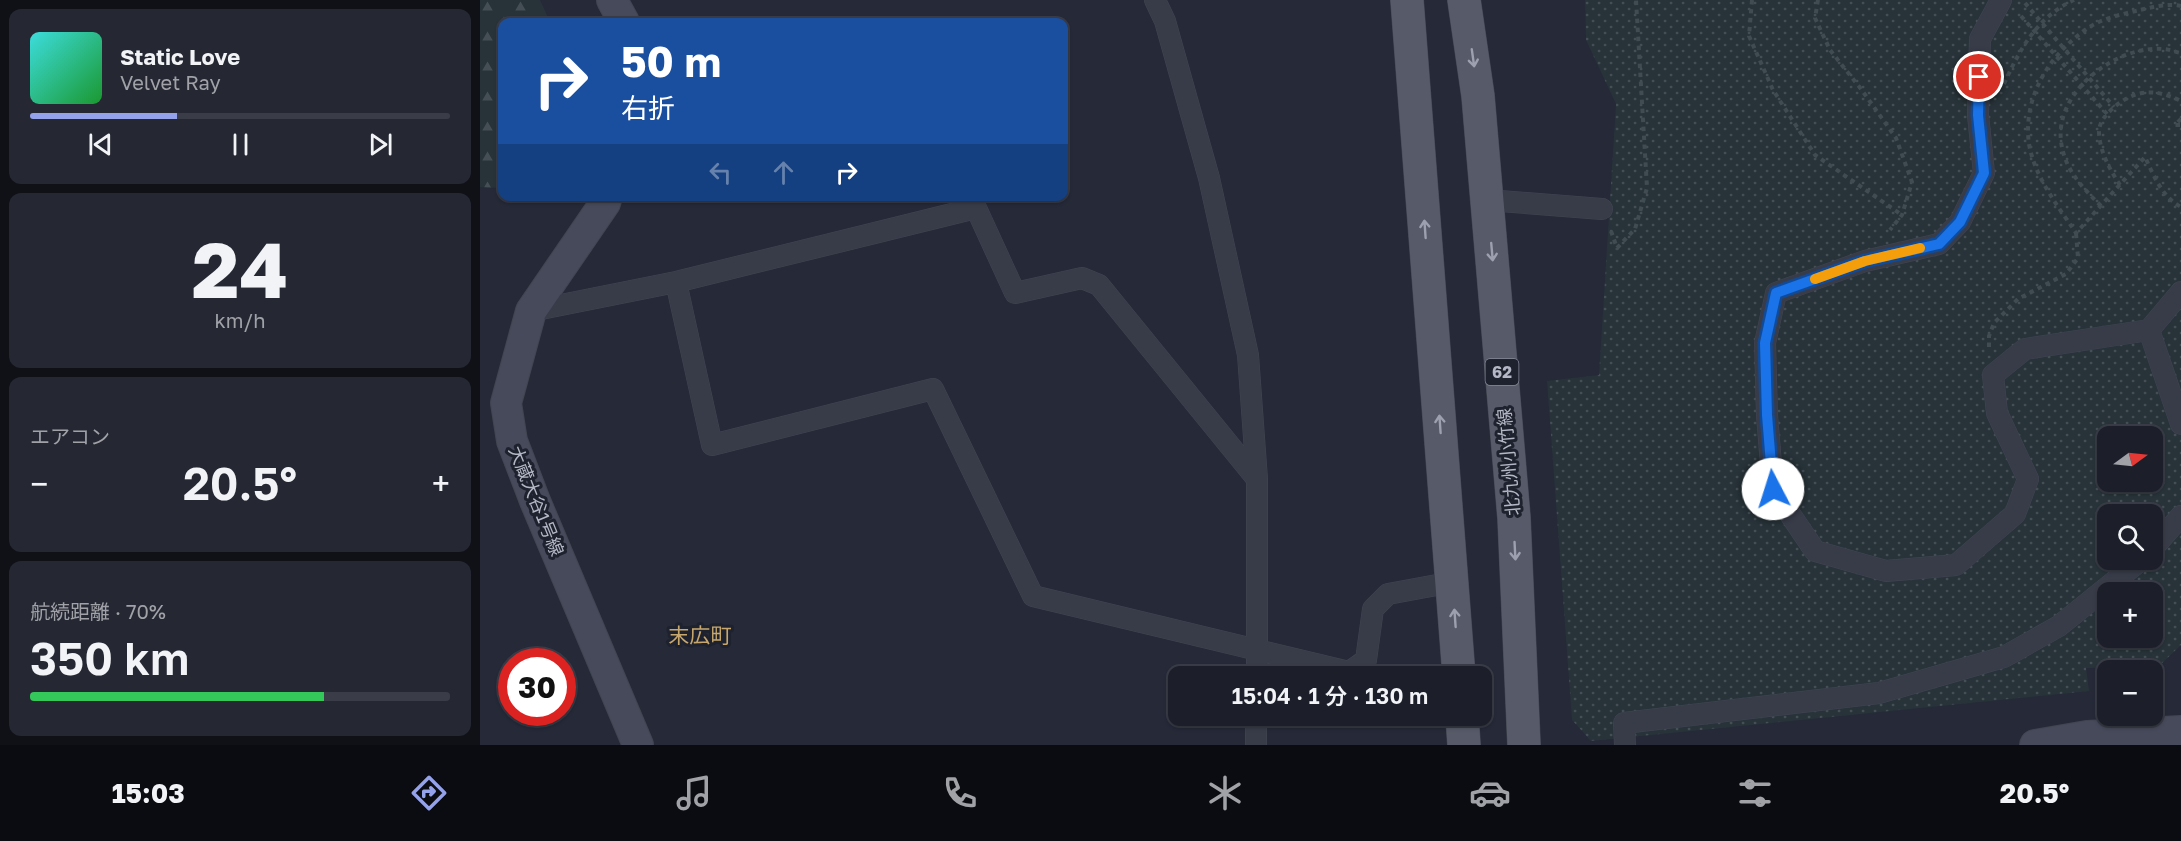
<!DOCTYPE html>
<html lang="ja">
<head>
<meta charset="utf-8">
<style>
	body { margin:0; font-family:"Golos Text","Noto Sans JP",sans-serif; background:#252732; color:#f1f3f6; height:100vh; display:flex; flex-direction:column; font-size:22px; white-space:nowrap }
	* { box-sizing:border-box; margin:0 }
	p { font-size:20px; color:#a0a2a8 }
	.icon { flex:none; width:33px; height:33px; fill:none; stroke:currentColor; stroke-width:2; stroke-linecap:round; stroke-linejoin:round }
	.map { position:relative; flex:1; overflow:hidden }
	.side { display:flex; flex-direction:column; gap:9px; padding:9px; background:#0f1117; width:480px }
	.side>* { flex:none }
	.banner { position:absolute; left:18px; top:18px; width:570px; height:183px; border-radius:12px; box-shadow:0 2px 4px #0004,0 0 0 2px #3a3d47; background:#1a4fa0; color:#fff; overflow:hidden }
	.needle { width:39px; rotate:75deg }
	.buttons { position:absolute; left:1617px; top:426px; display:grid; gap:12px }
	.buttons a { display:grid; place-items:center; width:66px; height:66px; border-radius:12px; background:#1c1f2a; box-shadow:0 2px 4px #0004,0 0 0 2px #3a3d47; font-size:30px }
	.speed { position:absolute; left:18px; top:648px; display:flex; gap:12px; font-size:30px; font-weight:700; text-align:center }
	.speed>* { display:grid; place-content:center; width:78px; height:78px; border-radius:50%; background:#1c1f2a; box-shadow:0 2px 4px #0004,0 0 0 2px #3a3d47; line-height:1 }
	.speed .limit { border:9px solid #d22; background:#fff; color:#111 }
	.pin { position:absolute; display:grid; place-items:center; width:51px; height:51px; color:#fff; margin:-26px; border:3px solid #fff; border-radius:50%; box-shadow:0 2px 6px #0007 }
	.me { position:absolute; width:66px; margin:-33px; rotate:355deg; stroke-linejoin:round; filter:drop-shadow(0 0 4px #0008) }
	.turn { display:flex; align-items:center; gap:21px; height:126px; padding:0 24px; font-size:27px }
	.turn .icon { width:78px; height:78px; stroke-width:2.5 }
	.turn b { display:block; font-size:42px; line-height:51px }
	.lanes { display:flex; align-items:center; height:57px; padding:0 24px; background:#0003; justify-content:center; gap:30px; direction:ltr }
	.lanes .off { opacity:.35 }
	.big { font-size:45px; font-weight:600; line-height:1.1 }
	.side .widget { flex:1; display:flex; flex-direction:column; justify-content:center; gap:9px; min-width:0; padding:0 21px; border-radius:12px; background:#252732 }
	.side .dial { align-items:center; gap:0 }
	.dial b { font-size:78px; line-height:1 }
	.song { display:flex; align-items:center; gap:18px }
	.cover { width:72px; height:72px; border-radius:9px; background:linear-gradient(135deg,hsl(180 70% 55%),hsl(130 70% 35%)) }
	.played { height:6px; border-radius:3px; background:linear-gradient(90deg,#93a2eb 35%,#3a3d47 35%) }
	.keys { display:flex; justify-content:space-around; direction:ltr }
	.heat { display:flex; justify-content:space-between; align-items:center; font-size:33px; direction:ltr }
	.charge { height:9px; border-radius:4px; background:linear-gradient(90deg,#34c759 70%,#3a3d47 0) }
	.trip { position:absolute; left:688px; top:666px; width:324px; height:60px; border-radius:12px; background:#1c1f2a; box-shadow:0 2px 4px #0004,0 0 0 2px #3a3d47; font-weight:600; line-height:60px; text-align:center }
	.menu { display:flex; height:96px; justify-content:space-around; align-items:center; background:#0b0c11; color:#a0a2a8 }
	.menu .icon { width:42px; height:42px }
	.menu .selected { color:#93a2eb }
	.menu b { font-size:27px; color:#f1f3f6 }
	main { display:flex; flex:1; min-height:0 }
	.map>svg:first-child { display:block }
	.forest { fill:url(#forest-firs) }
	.park { fill:url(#park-dots); fill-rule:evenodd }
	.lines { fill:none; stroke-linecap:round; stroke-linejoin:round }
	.street-casing { stroke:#424552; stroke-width:22 }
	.secondary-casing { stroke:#424552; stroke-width:32 }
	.primary-casing { stroke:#424552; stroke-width:34 }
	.path { stroke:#404c52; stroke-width:4; stroke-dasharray:4.5 4.5; stroke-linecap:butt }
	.street { stroke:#383c49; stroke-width:21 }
	.secondary { stroke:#474a5b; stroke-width:30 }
	.primary { stroke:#575a69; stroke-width:33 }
	.oneway { stroke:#9da0ae }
	.route-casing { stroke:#114b97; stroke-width:15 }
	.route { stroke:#1a73e8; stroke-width:10 }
	.slow { stroke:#f59e0b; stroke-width:10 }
	.labels { text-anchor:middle; stroke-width:6; stroke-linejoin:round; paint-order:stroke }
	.shield { fill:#1e212e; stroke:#878a98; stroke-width:1.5 }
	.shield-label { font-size:16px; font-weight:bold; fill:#b4b7c5 }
	.street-label { font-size:18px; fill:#b4b7c5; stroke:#1e212e }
	.quarter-label { font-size:21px; fill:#c7a76d; stroke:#1e212e }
</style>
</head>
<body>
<main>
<section class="side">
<div class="widget">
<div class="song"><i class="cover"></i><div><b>Static Love</b><p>Velvet Ray</p></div></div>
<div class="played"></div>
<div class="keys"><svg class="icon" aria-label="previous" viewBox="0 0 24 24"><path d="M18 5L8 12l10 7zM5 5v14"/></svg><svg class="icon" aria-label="pause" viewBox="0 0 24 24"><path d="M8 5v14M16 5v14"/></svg><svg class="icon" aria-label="next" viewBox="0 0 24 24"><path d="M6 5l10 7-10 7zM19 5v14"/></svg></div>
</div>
<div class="widget dial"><b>24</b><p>km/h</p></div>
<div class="widget"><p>エアコン</p>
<div class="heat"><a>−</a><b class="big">20.5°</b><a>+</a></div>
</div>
<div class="widget"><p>航続距離 · 70%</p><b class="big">350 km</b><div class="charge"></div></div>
</section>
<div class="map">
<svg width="1701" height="745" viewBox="0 0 1701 745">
	<defs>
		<pattern id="forest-firs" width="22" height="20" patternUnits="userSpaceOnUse" patternTransform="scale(1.5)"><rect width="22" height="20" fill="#273339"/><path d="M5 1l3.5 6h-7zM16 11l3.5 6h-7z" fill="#444e54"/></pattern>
		<pattern id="park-dots" width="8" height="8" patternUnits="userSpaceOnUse" patternTransform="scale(1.5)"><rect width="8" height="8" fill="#273339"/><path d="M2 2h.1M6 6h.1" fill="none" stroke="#444e54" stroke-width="1.8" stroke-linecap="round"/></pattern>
	</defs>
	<rect width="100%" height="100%" fill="#252938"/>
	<path class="forest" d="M0 0H60L70 22H22V188L0 187Z"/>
	<path class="park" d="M1105 0H1701V645L1679 666 1606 668 1609 691 1111 741 1092 720 1067 381 1119 375 1136 104 1106 40ZM1628 436H1672V482H1628ZM1628 514H1672V560H1628ZM1628 592H1672V638H1628Z"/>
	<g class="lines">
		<g class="street-casing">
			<path id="street" d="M675 0 685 21 729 178 768 355 777 479V676
				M1521 0 1500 39 1498 115 1504 173 1480 222 1459 244 1385 261 1296 293 1285 343 1287 415 1293 489 1335 551 1406 571 1476 565 1535 514 1548 479 1517 413 1513 375 1545 349 1669 330 1701 292
				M1007 200 1122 209
				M196 282 232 445 453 389 553 596 869 672 886 660 893 609 908 594 973 582
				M51 311 196 282 496 208 535 293 602 278 619 285 777 479
				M1669 330 1701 424
				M1672 549 1701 516
				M776 745V716
				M1145 745 1144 723 1399 693 1524 657 1579 626 1661 560"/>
		</g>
		<g class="secondary-casing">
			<path id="secondary" d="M132 0 144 22
				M127 196 125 203 51 311 26 403 32 441 55 501 158 745
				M1555 745 1607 736 1701 731"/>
		</g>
		<g class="primary-casing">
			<path id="primary" d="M927 0 979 676
				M984 0 998 96 1034 518 1044 745
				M982 716 984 745"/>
		</g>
		<path class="path" d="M1272 0 1269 36 1293 90 1335 155 1422 215
			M1338 0 1335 18 1350 50 1381 89 1416 138 1432 182 1422 215 1410 230
			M1545 3 1634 107
			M1701 6C1689 3 1672 7 1660 10 1643 14 1623 18 1608 28 1573 52 1548 88 1548 131 1548 169 1576 203 1596 233L1665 157C1674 176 1682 197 1701 207
			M1541 16 1627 114
			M1524 84C1540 49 1557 17 1594 0
			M1701 119 1695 125H1701
			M1640 185C1630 170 1620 152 1619 133 1619 124 1623 118 1629 112 1651 90 1673 87 1701 101
			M1621 206C1602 187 1584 169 1581 141 1575 91 1637 45 1683 49 1689 49 1695 52 1701 53
			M1131 231 1137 248 1155 229 1167 188 1156 0
			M1509 347V336L1514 323 1538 299 1586 274 1598 258 1596 233"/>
		<use href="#street" class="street"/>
		<use href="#secondary" class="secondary"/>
		<use href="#primary" class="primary"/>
	</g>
	<defs><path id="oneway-shaft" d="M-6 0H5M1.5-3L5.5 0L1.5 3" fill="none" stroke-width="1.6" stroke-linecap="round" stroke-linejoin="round" transform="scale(1.5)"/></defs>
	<g class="oneway">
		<use href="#oneway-shaft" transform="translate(993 58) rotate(82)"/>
		<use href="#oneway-shaft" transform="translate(945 229) rotate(-94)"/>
		<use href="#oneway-shaft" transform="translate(1012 252) rotate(85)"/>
		<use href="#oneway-shaft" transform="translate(960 424) rotate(-94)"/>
		<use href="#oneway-shaft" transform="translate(1035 551) rotate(87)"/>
		<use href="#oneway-shaft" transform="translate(975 618) rotate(-94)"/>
	</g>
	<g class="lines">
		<g class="route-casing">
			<path id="route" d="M1293 489 1287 415 1285 343 1296 293 1385 261 1459 244 1480 222 1504 173 1498 115 1499 77"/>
		</g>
		<use href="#route" class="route"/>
		<path class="slow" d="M1335 279 1385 261 1440 248"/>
	</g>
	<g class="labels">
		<rect class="shield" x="1005.5" y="359" width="33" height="26" rx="4.5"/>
		<g class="shield-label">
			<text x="1022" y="378">62</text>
		</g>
		<g class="street-label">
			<text transform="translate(1029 462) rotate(-95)" y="6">北九州小竹線</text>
			<text transform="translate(56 501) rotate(68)" y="6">大蔵大谷1号線</text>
		</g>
		<g class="quarter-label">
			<text x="220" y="643">末広町</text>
		</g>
	</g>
</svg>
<div class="buttons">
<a><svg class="needle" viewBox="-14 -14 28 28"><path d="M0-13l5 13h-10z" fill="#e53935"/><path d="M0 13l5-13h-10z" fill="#a0a2a8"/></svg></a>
<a><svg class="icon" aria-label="search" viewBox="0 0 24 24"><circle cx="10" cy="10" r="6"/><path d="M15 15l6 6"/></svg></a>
<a>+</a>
<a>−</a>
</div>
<div class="speed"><div class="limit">30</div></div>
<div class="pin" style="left:1499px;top:77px;background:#d93025"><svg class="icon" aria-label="arrive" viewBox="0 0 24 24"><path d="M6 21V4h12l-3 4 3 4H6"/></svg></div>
<svg class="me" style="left:1293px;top:489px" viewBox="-20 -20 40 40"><circle r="19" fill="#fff"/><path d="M0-13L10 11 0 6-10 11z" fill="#1a73e8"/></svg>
<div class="trip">15:04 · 1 分 · 130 m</div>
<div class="banner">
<div class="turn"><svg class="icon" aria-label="right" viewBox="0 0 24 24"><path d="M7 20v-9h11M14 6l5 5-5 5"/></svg><div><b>50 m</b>右折</div></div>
<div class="lanes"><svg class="icon off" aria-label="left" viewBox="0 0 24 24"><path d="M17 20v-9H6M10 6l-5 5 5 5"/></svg><svg class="icon off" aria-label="ahead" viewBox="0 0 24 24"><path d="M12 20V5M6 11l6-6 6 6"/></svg><svg class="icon" aria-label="right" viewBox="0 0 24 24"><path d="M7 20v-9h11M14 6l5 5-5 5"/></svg></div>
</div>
</div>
</main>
<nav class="menu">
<b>15:03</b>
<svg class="icon selected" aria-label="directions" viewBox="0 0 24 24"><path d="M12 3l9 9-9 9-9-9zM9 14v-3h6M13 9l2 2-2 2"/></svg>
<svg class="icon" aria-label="music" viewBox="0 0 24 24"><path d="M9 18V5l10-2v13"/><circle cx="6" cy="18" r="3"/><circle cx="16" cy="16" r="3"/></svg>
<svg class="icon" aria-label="phone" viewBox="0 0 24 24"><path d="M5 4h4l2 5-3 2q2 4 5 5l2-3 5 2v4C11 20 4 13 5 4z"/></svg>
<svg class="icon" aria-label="climate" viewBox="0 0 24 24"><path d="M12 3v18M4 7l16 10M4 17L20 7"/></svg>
<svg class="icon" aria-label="car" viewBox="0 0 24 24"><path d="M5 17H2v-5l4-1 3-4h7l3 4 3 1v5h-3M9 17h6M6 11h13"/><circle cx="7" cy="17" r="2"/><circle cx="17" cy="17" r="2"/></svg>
<svg class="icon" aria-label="filters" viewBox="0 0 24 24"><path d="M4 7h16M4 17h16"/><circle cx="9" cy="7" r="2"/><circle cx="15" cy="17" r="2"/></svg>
<b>20.5°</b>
</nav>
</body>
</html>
